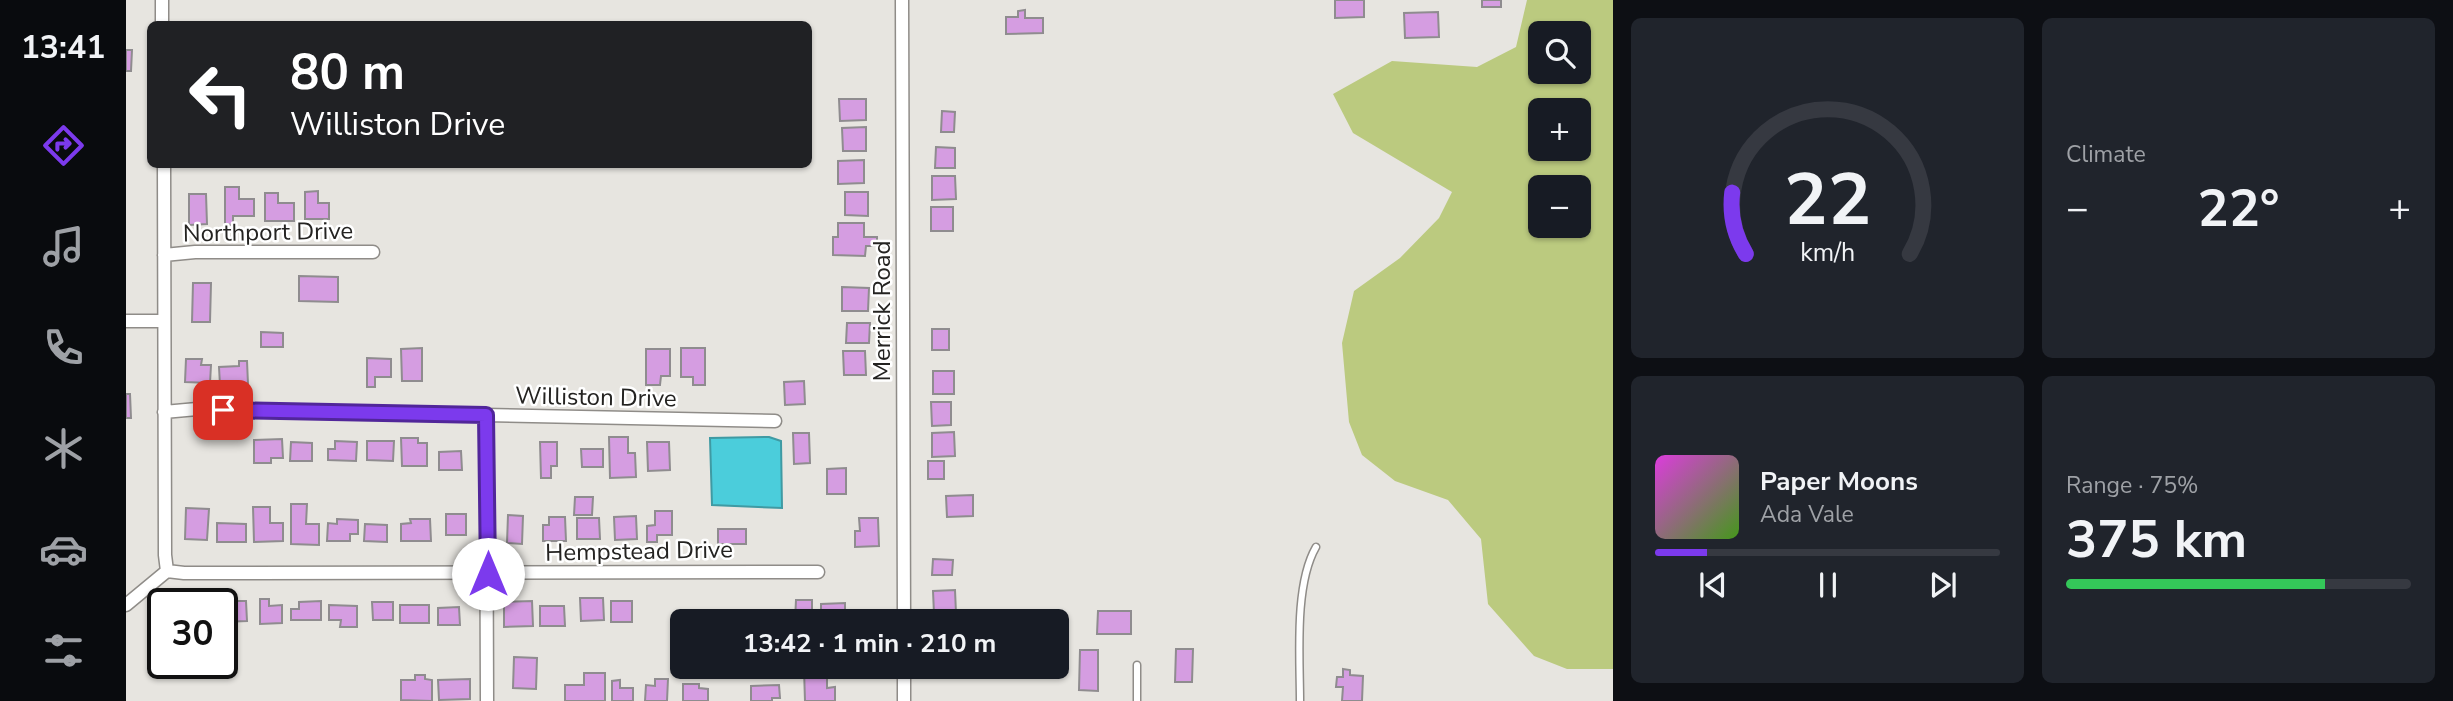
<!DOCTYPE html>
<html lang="en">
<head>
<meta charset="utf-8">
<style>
	body { margin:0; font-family:"Nunito Sans",sans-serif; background:#20242c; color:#f1f3f6; height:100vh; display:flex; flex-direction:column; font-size:26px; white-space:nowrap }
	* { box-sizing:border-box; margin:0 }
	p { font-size:23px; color:#9ea1a6 }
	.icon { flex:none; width:38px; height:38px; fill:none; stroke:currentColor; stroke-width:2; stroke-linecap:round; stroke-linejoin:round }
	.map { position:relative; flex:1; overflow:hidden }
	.side { display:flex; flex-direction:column; gap:18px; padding:18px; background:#0d0f14; width:840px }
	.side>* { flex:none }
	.top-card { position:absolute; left:21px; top:21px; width:665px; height:147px; border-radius:10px; box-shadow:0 2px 5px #0004; background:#202124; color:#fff; overflow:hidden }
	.fabs { position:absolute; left:1402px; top:21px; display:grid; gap:14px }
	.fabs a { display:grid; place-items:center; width:63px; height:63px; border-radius:10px; background:#171b24; box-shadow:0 2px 5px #0004; font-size:35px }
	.speed { position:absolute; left:21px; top:588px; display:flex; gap:14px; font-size:35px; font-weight:700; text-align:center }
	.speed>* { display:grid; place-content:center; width:91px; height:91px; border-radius:50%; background:#171b24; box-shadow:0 2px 5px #0004; line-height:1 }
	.speed .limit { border:4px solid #111; border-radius:10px; background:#fff; color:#111 }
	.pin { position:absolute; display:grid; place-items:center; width:60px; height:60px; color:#fff; margin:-30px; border-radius:14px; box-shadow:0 4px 10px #0006 }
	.me { position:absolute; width:77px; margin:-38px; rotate:0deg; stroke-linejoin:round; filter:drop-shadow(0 0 5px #0008) }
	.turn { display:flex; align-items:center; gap:24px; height:147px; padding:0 28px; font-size:32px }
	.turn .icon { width:91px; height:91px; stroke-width:2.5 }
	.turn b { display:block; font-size:49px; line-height:60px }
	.big { font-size:52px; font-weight:700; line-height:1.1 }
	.side .widget { flex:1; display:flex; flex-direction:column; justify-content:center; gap:10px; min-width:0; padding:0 24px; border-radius:10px; background:#20242c }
	.side .dial { align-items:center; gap:0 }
	.dial svg { height:182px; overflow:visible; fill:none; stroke:#363941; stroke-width:7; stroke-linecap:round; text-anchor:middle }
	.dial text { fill:#f1f3f6; stroke:none }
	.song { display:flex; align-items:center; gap:21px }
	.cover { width:84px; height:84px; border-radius:10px; background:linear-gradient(135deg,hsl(300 70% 55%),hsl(100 70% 35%)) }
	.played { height:7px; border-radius:4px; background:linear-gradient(90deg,#7c3aed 15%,#363941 15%) }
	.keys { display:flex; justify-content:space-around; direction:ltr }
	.heat { display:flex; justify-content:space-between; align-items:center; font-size:38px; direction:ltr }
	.charge { height:10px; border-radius:5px; background:linear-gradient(90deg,#34c759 75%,#363941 0) }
	.side .tiles { flex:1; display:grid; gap:18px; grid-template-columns:repeat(2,1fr) }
	.trip { position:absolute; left:544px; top:609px; width:399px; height:70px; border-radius:10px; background:#171b24; box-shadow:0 2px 5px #0004; font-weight:700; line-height:70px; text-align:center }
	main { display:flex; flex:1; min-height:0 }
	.dock { display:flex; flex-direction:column; width:126px; justify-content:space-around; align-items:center; background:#090b0e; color:#9ea1a6 }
	.dock .icon { width:49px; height:49px }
	.dock .current { color:#7c3aed }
	.dock b { font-size:32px; color:#f1f3f6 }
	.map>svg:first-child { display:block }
	.green { fill:#bbca7f; fill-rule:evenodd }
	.water { fill:#4bcddb; stroke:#3f9aa3; stroke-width:2 }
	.building { fill:#d59de1; stroke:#8f8c8f; stroke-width:2 }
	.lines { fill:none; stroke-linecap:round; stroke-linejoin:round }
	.lane-casing { stroke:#8f8c88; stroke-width:9 }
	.street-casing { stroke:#8f8c88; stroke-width:15 }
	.lane { stroke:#fff; stroke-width:6 }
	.street { stroke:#fff; stroke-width:12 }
	.route-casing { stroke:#51269a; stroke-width:18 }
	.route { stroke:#7c3aed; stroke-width:12 }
	.labels { text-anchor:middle; stroke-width:5; stroke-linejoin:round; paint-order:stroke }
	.street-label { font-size:24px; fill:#242321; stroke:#fff }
</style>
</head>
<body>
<main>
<nav class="dock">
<b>13:41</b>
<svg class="icon current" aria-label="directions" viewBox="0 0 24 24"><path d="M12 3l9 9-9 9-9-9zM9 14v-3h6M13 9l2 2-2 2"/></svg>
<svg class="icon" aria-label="music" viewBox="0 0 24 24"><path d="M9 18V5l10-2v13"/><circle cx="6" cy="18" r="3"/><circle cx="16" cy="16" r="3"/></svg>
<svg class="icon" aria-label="phone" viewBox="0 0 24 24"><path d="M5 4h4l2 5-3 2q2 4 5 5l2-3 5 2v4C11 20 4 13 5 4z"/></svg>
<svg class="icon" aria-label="climate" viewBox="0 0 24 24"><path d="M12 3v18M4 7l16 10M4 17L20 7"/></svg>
<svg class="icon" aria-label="car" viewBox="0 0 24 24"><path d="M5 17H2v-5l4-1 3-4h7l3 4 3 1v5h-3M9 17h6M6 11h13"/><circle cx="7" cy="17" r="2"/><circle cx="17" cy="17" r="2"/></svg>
<svg class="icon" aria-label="filters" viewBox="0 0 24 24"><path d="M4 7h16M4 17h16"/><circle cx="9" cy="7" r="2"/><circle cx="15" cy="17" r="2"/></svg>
</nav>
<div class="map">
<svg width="1487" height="701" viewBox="0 0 1487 701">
	<rect width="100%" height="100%" fill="#e7e5e0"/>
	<path class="green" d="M1401 0H1487V669H1441L1408 656 1362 604 1355 539 1322 500 1269 481 1236 455 1223 422 1216 343 1228 291 1274 258 1313 218 1326 192 1227 133 1207 94 1266 61 1351 67 1390 47ZM1414 33H1452V72H1414ZM1414 110H1452V149H1414ZM1414 187H1452V226H1414Z"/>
	<path class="water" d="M643 437 655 441 656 508 586 505 584 438Z"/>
	<path class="building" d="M1209 0H1238V17L1209 18Z
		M1356 0H1375V7H1356Z
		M899 10V18H917V33L880 34V17H892V11Z
		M1312 12 1313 37 1279 38 1278 13Z
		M0 50H6L5 71H0Z
		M713 99H740V120L714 121Z
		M816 111 829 112 828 132H815Z
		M740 127V151H717L716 128Z
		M810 147 829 148V168H809Z
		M738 160V183L712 184V161Z
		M806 176H829L830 199 806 200Z
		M99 187H113V199H128V216H107V225L99 224Z
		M192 191V203H203V219H179V192Z
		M719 192H742V216L719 215Z
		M139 193H152V203H168V221H139Z
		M63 194H80L81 224 63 225Z
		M805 207H827V231H805Z
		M712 223H738V237H751V246H740L739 256 707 255V237H712Z
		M173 276 212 277V302L173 301Z
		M67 283H85L84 322H66Z
		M716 287 743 288 742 311H716Z
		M721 323H744L743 343H720Z
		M806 329H823V350H806Z
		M135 332 157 333V347H135Z
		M296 348V381H276L275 349Z
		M555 348H579V385H567V377H555Z
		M520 349H544V376H535L534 385H520Z
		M717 351H739L740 375H718Z
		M241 358 265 359V377H249V387H241Z
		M60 359H76L75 365H85L84 383 59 382Z
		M113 361H121L122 384 94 385 93 367 113 366Z
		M807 371H828V394H807Z
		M678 381 679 404 659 405 658 382Z
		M0 394H4L5 418H0Z
		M805 402H825V425L806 426Z
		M828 432 829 456 806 457V433Z
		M667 433H683L684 463 668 464Z
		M483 437H502V453H509L510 477 484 478Z
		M275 438H292V443H301V466H276Z
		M156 439 157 458H145V463H128V440Z
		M209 441 231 442 230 461 202 460V449H209Z
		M241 441H268L267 461 241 460Z
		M165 442 186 443V461H164Z
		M414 442H431V466H425V478H415Z
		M521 442H543L544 470 522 471Z
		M455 449H477V467H456Z
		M335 451 336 470H313V452Z
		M802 461H818V479H802Z
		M720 468V494H701V469Z
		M847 495V516L821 517 820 496Z
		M449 497H467L466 515H448Z
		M165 504H181L180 524H193V545L165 544Z
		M127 507H144V523H157V541L128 542Z
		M60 508 83 509 81 540 59 539Z
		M529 511H546V535H531V542H521V526L529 525Z
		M320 514H340V535H320Z
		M382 515 397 516 396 544 381 543Z
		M510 516 511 539 489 540 488 517Z
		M423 517H439L440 541H417V525H423Z
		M451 518H473L474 539H451Z
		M733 518H752L753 546 729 547V531H734Z
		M211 519 232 520V534H224V541H201L202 523 211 524Z
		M284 519H304L305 541H275V524L285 523Z
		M91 523 120 524V542H91Z
		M239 524 261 525V542L238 541Z
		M592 529H620V544H592Z
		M807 559 827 560 826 575H806Z
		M829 590 830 613 808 614 807 591Z
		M454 598H477L478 620 455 621Z
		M134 599H143V606L156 605V623L134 624Z
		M670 600H686V621H669Z
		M99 601H120L121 621 96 622V609H99Z
		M195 601V620H165V609H173V602Z
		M406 601 407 626 378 627V602Z
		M485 601H506V622H485Z
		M246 602H267V620H247Z
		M719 603V621H695V604Z
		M203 605 231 606V627H214L215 620H203Z
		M274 605H303V623H274Z
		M414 606H438L439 626H414Z
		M333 607 334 625H312V608Z
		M972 611H1005V634H971Z
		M1050 649H1067L1066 682H1049Z
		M954 650H972V691L953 690Z
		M388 657 411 658 410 689 387 688Z
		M695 668V676H701V688L709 687V701H679L678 669Z
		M1217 669 1224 670V675L1237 676 1236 701H1216L1217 687H1210L1211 677H1217Z
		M458 673H479V701H439V685H458Z
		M289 675H299V679L306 680V701L275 700V680H289Z
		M344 679V699L313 700 312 680Z
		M529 679H542L541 701H519L520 685 529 686Z
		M494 680V688H507V701H486V681Z
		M557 684H573V688L582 689V701H557Z
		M653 685 654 698H646V701H625V686Z"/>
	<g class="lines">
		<g class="lane-casing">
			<path id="lane" d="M1011 701V665
				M1174 701C1174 658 1168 585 1190 547"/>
		</g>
		<g class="street-casing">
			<path id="street" d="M776 0 778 621
				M36 24V0
				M38 164 39 555 41 571
				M38 255 69 252H247
				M0 321H37
				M38 412 71 409 649 421
				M360 415 361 701
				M41 571 58 573 692 572
				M0 605 41 571
				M778 667V701"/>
		</g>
		<use href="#lane" class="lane"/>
		<use href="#street" class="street"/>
	</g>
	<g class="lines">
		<g class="route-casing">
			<path id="route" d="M97 410 360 415 362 574"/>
		</g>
		<use href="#route" class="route"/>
	</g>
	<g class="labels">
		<g class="street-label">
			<text transform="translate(142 232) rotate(-1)" y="8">Northport Drive</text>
			<text transform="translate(756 311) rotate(-90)" y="8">Merrick Road</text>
			<text transform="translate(470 397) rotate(1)" y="8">Williston Drive</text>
			<text transform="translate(513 551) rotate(-1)" y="8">Hempstead Drive</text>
		</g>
	</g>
</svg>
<div class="fabs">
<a><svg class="icon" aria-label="search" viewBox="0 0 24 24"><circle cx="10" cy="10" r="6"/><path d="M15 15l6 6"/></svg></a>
<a>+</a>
<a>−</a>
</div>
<div class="speed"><div class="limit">30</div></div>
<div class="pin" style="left:97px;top:410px;background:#d93025"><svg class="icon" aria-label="arrive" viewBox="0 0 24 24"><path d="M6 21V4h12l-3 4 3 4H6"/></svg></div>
<svg class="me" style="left:362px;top:574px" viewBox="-20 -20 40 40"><circle r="19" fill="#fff"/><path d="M0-13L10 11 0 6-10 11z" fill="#7c3aed"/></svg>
<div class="trip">13:42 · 1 min · 210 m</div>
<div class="top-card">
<div class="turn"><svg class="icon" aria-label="left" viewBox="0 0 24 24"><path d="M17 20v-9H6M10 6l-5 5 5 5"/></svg><div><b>80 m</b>Williston Drive</div></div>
</div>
</div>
<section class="side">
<div class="tiles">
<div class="widget dial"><svg viewBox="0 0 100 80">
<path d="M14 69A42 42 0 1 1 86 69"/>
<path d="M14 69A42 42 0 0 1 8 42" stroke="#7c3aed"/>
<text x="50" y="56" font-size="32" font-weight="700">22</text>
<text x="50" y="72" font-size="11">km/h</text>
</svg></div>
<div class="widget"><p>Climate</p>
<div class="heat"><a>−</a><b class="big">22°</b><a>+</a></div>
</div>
<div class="widget">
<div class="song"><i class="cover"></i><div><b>Paper Moons</b><p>Ada Vale</p></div></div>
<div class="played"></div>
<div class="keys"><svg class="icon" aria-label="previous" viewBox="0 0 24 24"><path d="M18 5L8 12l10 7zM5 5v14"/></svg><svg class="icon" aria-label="pause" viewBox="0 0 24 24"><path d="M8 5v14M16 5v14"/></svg><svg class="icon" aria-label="next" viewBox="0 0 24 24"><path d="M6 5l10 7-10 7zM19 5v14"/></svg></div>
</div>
<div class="widget"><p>Range · 75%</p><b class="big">375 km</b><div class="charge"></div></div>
</div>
</section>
</main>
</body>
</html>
